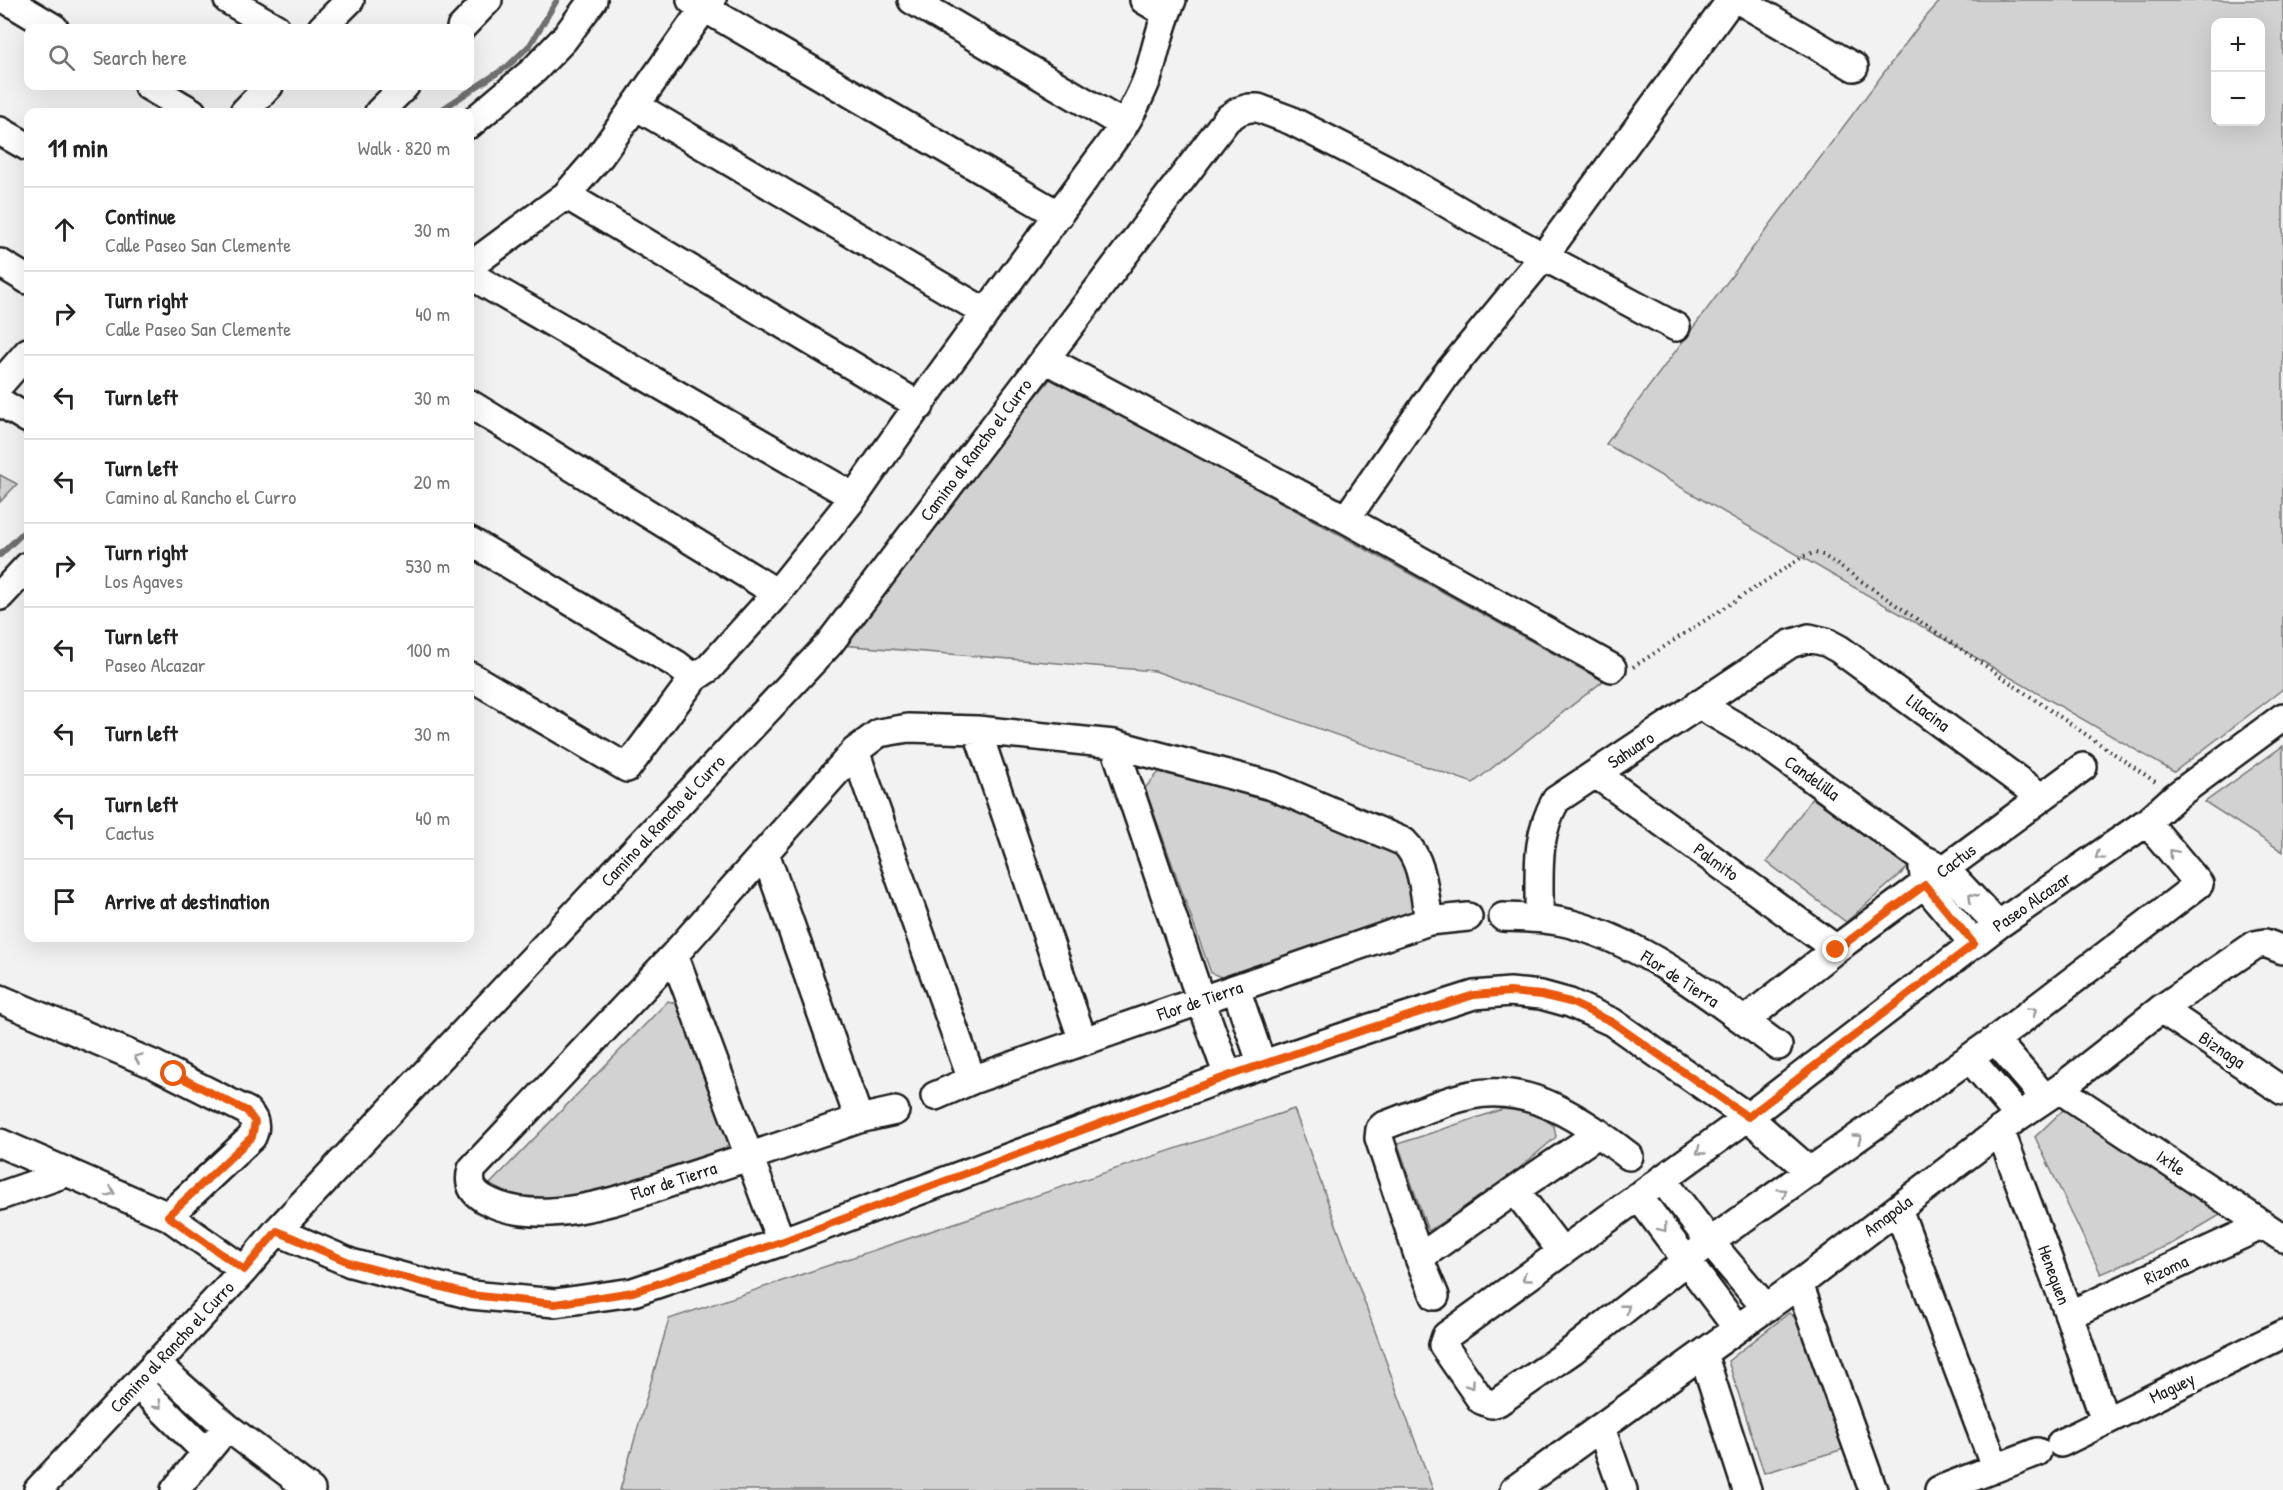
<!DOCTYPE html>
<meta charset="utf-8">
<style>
:root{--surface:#fff;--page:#f2f2f2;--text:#222;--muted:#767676;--line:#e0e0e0}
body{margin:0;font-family:"Patrick Hand",sans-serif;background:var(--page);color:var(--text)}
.controls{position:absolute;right:18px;top:18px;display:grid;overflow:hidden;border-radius:12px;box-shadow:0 6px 24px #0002}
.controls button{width:54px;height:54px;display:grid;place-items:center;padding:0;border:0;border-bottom:2px solid var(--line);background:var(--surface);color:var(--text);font:30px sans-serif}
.stop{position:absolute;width:18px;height:18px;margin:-14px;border:4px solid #ea580c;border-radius:50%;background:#fff}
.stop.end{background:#ea580c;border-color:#fff;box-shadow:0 2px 6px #0008}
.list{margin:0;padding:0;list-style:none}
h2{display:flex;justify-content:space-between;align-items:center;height:78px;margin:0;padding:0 24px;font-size:26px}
h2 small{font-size:20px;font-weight:400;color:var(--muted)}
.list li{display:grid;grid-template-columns:39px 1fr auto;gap:18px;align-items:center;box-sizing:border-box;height:84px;padding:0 24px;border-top:2px solid var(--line)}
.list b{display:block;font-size:22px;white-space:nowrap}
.list p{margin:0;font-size:20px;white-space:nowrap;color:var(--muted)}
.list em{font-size:20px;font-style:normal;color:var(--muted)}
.icon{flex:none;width:33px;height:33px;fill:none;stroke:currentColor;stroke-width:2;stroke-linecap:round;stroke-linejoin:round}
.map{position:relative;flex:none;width:2283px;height:1490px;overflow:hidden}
.search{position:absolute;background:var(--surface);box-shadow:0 6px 24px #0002;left:24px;top:24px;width:450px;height:66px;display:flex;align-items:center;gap:15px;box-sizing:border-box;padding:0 21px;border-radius:12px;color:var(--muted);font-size:22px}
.panel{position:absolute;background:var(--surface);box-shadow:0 6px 24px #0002;left:24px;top:108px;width:450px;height:834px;border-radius:12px}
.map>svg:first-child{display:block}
.green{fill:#d2d2d2;stroke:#777;stroke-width:1.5;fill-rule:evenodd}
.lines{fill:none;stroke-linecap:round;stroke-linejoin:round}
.stream{stroke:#707070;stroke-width:6}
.minor-casing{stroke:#1c1c1c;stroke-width:32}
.path{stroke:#1c1c1c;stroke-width:4;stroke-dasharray:1.5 4.5;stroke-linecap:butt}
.minor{stroke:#fff;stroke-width:27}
.oneway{stroke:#999}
.route{stroke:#ea580c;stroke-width:8}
.labels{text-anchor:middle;stroke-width:6;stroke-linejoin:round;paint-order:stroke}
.street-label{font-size:18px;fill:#1c1c1c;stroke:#fff}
</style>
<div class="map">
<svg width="2283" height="1490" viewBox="0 0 2283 1490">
<rect width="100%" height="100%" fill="#f2f2f2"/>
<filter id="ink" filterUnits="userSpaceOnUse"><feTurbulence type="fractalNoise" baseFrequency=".0167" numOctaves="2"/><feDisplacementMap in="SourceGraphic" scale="12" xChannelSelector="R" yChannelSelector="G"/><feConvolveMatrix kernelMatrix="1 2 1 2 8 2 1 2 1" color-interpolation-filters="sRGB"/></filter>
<g filter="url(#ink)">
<path class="green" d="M1941,0H2283V689L2174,772L1606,444L1924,19ZM2216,22H2260V122H2216Z
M1053,376L1603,681L1473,783L1155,671L829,644Z
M0,475L17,484L0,502Z
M2283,746V852L2205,802Z
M1159,772L1277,802L1383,847L1412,865L1415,906L1407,916L1229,980L1211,973L1145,788Z
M1812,798L1912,864L1846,922L1767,862Z
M668,1001L681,1005L729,1144L719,1154L609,1192L550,1203L494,1197L490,1184Z
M2083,1091L2247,1199L2173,1243L2101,1274L2035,1137Z
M1294,1109L1433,1490H620L669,1319Z
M1503,1109L1535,1113L1554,1126L1556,1137L1489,1194L1428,1231L1398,1144Z
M1789,1313L1799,1321L1844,1449L1764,1473L1728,1361Z"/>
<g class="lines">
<path class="stream" d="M438,112L508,66L530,45L557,0
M0,555L28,528"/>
<g class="minor-casing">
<path id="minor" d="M7,0L54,28
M228,0L276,28
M691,0L1059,215
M912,0L1124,125
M1144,0L1166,13
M1739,0L1854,67
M322,28L350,0
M461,28L488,0
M148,86L192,112
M636,106L985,312
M244,112L269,86
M379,112L405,86
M470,124L534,70L564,39L593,0
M0,131L28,147
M566,195L920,406
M0,263L28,280
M470,266L566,195L600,156L704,8L712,0
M470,275L854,497C940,371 1034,249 1124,125C1134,108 1143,92 1149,73C1156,49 1161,23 1172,0
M1045,359L1346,519L1612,668
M0,384L28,352
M0,402L28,419
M470,404L777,593L854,497
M1346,519L1446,375L1544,256L1731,0
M470,541L676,664L694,678L709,668L777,593
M0,596L28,566
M470,676L627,768L694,678
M1698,704L1761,741L1921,858L1945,869L1998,925
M977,730L1083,1041
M1114,744L1201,1001L1228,1076
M855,751L972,1080
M1596,774L1836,949
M2147,822L2199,884L1995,1040L1710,1242L1573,1350L1498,1402L1491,1404L1481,1400L1443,1345L1446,1336L1748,1117L1998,925L2147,822L2176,796L2283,717
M765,853L859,1119
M1923,868L1925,885L1974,944
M1503,917C1527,918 1551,918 1575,925C1651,947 1715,1000 1778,1046
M1539,918C1540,875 1534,839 1556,800L1790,644L1809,638L1826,642L1839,649L2041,797
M674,955L781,1242
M1236,989L1262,1065
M0,999L155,1065L247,1111C255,1119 257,1126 252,1137L168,1216
M2161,1009L2283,1091
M1744,1021L1836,949L2083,767
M1995,1040L2045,1098
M1969,1058L2019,1116
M2059,1089L2283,1238
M935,1096L972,1080L1429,921L1468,917
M895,1111L859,1119C799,1140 739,1160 678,1180C638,1194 594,1210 551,1212C529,1213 503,1210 484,1199C472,1192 468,1183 472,1169L674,955L855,751L879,733L908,728L977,730L1114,744L1272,786L1404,842C1424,861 1424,894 1429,921
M2000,1130L2069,1315L2105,1421
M0,1143L168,1216L244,1270
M1662,1179L1710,1242L1766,1308
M1515,1190L1562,1252
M0,1196L66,1173
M1638,1196L1737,1328
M1898,1209L1995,1467
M277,1231L351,1263L471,1295L555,1303L633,1292L781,1242L1228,1076L1370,1028L1474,995L1510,992L1541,995L1570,1003L1612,1022L1748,1117L1811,1172
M1419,1258L1515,1190L1599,1133
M1799,1284L1873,1490
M1435,1296L1419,1258L1379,1138L1380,1129L1383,1126C1411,1116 1442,1101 1471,1095C1532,1083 1583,1121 1629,1156
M2069,1315L2263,1225
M1703,1354L1747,1490
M155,1363L227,1427
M137,1384L206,1452
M1601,1428L1623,1490
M2061,1443L2283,1334
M38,1490L244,1270L277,1231L829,644L1227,119L1239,111L1249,108H1258L1290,120L1402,177L1477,221L1676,327
M175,1490L227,1427L311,1490
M1514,1490L1799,1284L2019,1116L2059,1089L2161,1009L2255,945L2265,943L2283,950
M1939,1490L2037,1452"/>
</g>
<path class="path" d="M1633,667L1804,556L1815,553L1823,555L2157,783"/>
<use href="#minor" class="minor"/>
</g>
<defs><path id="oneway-chevron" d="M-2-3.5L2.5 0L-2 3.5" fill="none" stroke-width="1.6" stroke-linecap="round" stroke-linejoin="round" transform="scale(1.5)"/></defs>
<g class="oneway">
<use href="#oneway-chevron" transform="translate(2173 853) rotate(-131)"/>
<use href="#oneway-chevron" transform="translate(2099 856) rotate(145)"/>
<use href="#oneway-chevron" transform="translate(1972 897) rotate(-134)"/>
<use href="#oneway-chevron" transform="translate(2033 1011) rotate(-37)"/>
<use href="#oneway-chevron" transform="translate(138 1058) rotate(-157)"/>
<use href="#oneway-chevron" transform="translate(1858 1138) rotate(-36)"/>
<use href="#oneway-chevron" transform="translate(1700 1151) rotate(144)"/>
<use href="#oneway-chevron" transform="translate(111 1192) rotate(23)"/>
<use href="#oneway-chevron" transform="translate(1783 1192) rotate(-35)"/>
<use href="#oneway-chevron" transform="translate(1663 1228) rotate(52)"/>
<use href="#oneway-chevron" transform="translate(1526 1278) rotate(144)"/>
<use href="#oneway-chevron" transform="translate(1626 1308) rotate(-38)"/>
<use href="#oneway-chevron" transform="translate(1471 1385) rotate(56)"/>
<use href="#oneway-chevron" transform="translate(158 1405) rotate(45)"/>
</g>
</g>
<g class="lines" filter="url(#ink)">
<path class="route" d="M174,1074L247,1111L255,1122L252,1137L168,1216L244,1270L277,1231L351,1263L471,1295L555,1304L633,1292L781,1242L1228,1076L1370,1028L1474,995L1510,992L1541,995L1570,1002L1612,1022L1748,1117L1974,944L1925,885L1836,950"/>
</g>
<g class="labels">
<g class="street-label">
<text transform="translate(976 450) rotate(-53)" y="6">Camino al Rancho el Curro</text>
<text transform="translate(1928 713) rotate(37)" y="6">Lilacina</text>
<text transform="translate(1631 750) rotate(-34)" y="6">Sahuaro</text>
<text transform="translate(1812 778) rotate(36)" y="6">Candelilla</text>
<text transform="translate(663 821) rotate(-47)" y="6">Camino al Rancho el Curro</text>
<text transform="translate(1956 861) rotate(-37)" y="6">Cactus</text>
<text transform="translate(1716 862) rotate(36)" y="6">Palmito</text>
<text transform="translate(2032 902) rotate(-35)" y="6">Paseo Alcazar</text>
<text transform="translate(1680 979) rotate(33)" y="6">Flor de Tierra</text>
<text transform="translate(1200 1001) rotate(-19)" y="6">Flor de Tierra</text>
<text transform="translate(2222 1050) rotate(34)" y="6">Biznaga</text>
<text transform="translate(2171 1163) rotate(34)" y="6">Ixtle</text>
<text transform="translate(674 1181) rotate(-18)" y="6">Flor de Tierra</text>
<text transform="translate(1888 1216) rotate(-37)" y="6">Amapola</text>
<text transform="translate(2166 1270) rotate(-25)" y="6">Rizoma</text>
<text transform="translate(2054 1275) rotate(70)" y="6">Henequen</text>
<text transform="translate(172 1347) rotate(-47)" y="6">Camino al Rancho el Curro</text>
<text transform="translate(2172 1388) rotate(-26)" y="6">Maguey</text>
</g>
</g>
</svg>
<div class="controls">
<button>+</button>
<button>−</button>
</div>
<div class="stop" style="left:174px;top:1074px"></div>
<div class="stop end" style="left:1836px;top:950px"></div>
<div class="search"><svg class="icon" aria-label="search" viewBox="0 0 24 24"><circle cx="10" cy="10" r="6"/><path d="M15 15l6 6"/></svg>Search here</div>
<section class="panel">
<h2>11 min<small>Walk · 820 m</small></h2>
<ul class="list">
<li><svg class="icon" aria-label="ahead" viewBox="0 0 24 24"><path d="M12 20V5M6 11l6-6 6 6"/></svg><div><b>Continue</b><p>Calle Paseo San Clemente</p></div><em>30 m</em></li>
<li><svg class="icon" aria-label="right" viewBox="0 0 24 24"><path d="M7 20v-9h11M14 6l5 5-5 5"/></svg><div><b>Turn right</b><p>Calle Paseo San Clemente</p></div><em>40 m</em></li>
<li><svg class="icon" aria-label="left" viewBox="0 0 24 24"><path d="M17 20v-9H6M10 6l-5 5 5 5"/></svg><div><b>Turn left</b></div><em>30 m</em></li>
<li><svg class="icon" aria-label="left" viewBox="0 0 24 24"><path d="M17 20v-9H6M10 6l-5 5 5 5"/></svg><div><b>Turn left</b><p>Camino al Rancho el Curro</p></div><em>20 m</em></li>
<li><svg class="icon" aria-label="right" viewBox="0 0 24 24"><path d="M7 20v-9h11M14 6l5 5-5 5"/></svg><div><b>Turn right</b><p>Los Agaves</p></div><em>530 m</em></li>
<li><svg class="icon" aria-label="left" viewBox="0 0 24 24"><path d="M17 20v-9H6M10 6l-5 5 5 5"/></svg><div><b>Turn left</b><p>Paseo Alcazar</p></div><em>100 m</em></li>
<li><svg class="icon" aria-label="left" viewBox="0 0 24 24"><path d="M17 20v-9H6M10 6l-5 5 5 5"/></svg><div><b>Turn left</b></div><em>30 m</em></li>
<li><svg class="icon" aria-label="left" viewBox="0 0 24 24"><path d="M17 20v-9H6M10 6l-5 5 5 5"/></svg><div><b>Turn left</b><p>Cactus</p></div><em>40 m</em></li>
<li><svg class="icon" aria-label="arrive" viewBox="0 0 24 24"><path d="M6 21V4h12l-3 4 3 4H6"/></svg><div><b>Arrive at destination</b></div></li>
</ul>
</section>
</div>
